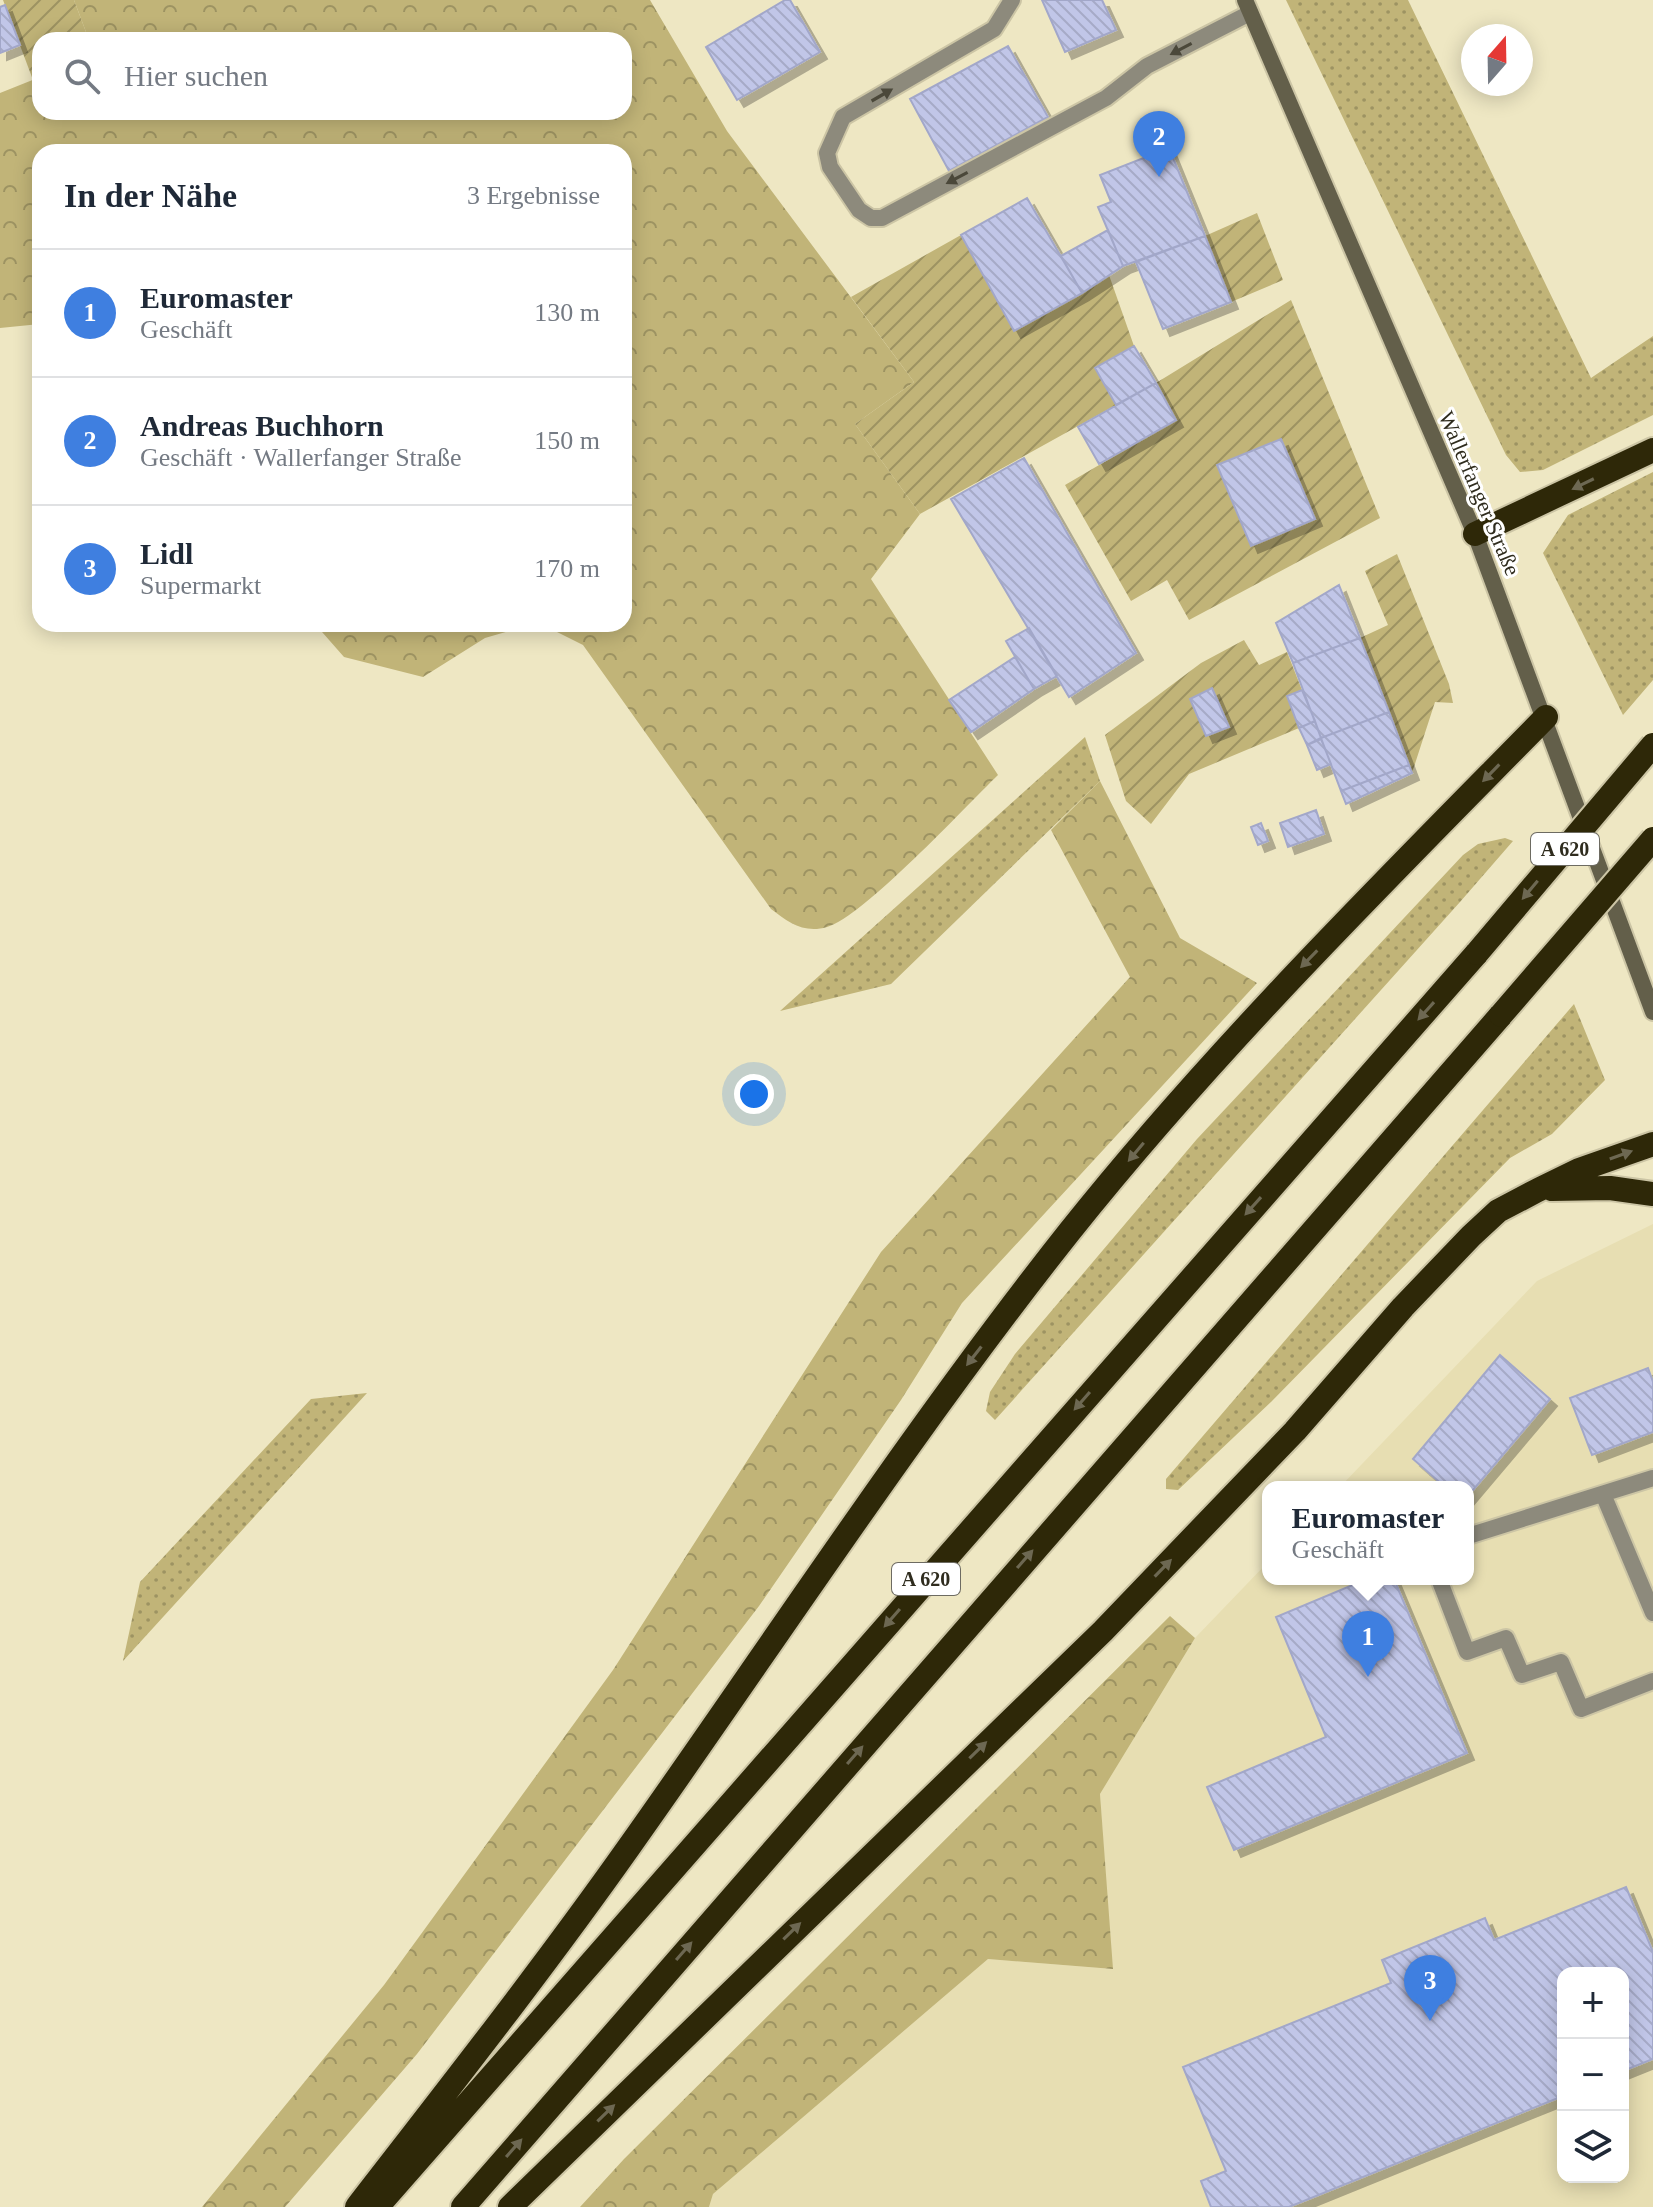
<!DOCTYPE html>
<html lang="de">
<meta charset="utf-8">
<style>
:root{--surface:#fff;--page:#f6f6f7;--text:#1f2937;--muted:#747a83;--line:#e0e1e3;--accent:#5a5cd3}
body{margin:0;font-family:Georgia,serif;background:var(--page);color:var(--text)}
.controls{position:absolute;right:24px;bottom:24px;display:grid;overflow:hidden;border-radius:16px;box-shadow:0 4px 20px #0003}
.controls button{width:72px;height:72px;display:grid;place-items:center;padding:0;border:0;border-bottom:2px solid var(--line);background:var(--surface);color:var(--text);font:40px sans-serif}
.compass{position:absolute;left:1461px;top:24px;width:72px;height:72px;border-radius:50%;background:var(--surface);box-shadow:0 4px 20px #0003;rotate:20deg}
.you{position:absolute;left:754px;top:1094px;width:28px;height:28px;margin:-20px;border:6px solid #fff;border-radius:50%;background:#1a73e8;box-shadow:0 0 0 12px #1a73e833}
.badge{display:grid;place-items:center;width:52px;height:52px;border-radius:50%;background:var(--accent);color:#fff;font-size:26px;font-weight:700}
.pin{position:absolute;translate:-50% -66px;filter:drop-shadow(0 2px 4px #0008)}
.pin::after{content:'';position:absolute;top:42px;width:28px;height:24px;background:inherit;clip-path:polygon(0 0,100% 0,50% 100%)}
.popup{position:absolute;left:1262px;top:1481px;width:212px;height:104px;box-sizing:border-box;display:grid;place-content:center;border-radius:16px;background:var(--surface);filter:drop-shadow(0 2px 6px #0005);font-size:26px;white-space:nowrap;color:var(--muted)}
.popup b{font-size:30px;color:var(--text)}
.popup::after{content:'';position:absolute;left:50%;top:100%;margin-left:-16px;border:16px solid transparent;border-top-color:var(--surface)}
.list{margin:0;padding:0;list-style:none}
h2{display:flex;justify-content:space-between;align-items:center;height:104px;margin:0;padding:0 32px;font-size:34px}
h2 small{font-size:26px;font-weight:400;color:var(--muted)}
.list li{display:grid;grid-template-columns:52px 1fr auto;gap:24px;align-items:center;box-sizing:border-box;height:128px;padding:0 32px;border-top:2px solid var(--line)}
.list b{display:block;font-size:30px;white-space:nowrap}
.list p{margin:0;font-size:26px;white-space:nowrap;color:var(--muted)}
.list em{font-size:26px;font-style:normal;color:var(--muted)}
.icon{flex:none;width:44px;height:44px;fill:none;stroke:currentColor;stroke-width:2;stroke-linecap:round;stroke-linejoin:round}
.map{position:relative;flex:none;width:1653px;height:2207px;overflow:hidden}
.search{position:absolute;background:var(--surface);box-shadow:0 4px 20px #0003;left:32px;top:32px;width:600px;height:88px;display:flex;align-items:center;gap:20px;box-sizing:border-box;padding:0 28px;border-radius:24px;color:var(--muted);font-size:30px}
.panel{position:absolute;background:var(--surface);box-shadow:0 4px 20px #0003;left:32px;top:144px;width:600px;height:488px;border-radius:24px}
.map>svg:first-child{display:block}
.built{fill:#e7deb2;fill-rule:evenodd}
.grass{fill:url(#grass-dots)}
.forest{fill:url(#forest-crowns)}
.garden{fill:url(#garden-furrows)}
.building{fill:url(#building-back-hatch);stroke:#a2a7c9;stroke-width:2;filter:url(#shadow)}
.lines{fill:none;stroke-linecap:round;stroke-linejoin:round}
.service-casing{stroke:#ccc5a5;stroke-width:20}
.secondary-casing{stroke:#ccc5a5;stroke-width:20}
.motorway-casing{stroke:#ccc5a5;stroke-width:28}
.service{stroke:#8d8a7c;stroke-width:16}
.secondary{stroke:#635f4a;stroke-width:16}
.motorway{stroke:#2e2808;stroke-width:24}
.motorway-bridge-casing{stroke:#ccc5a5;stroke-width:28;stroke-linecap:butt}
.motorway-bridge{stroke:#2e2808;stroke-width:24}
.oneway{fill:#4b483a}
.oneway2{fill:#6d6852}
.labels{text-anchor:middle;stroke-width:6;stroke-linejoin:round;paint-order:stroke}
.shield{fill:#fff;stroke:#6d6b62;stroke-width:2}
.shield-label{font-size:20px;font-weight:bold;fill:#2f2c1e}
.street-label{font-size:22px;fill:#2f2c1e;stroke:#fff}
</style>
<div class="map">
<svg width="1653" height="2207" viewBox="0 0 1653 2207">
<defs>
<pattern id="grass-dots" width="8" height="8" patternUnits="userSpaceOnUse" patternTransform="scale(2)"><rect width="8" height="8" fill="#c1b478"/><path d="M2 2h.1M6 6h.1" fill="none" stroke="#9d9362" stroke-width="1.8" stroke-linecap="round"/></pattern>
<pattern id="forest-crowns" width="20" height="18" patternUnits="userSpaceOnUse" patternTransform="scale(2)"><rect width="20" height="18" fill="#c1b478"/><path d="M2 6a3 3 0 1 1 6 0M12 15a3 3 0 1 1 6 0" fill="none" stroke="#9d9362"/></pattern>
<pattern id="garden-furrows" width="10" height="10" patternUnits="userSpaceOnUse" patternTransform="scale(2)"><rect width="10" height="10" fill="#c1b478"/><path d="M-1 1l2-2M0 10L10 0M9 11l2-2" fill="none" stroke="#9d9362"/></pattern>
<pattern id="building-back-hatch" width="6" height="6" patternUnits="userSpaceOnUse" patternTransform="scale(2)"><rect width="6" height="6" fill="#c1c6e8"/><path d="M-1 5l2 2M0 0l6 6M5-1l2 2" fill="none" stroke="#a6aac7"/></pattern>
<filter id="shadow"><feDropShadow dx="7" dy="7" stdDeviation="0" flood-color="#0004"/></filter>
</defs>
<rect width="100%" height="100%" fill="#eee7c3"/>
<path class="built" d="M1653,1224V2207H709L713,2194L988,1959L1112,1969L1100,1794L1195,1638L1268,1562V1579H1468V1487H1340L1537,1281ZM1563,1973H1623V2177H1563Z"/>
<path class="grass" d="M1286,0H1408L1591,378L1653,336V415L1543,470L1520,472L1506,455Z
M1653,472V680L1623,715L1543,553L1568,515Z
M1085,737L1100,781L891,984L780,1011Z
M1505,838L1513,841L1460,902L995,1420L986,1411L990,1392L1015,1354L1197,1139L1463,855L1478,844Z
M1574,1004L1605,1080L1552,1134L1510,1158L1272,1401L1178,1490L1166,1489V1479Z
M367,1393L123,1661L140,1582L311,1399Z"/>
<path class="forest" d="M74,0H650L727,131L914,382L855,424L920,514L871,579L998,775C965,807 863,917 827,927C804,934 788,922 771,909L583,645L541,624H624V152H40V324L0,328V93L40,77V112H624V40H89Z
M315,624H534L485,638L423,677L344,657Z
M1100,781L1180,938L1257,983L962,1303L901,1400L759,1606L417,2054L285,2207H202L384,1985L613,1670L881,1252L1130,977L1051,830Z
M1170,1616L1195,1638L1100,1794L1113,1969L988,1959L713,2194L709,2207H580L624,2159Z"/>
<path class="garden" d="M3,0H74L89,40H40V77L33,80Z
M1257,213L1283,280L1231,302L1205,236Z
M961,235L1014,330L1109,275L1134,346L1095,368L1116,405L920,514L855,424L914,382L851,297Z
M1291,300L1380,518L1189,620L1167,580L1131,601L1065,485L1176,420L1156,383Z
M1397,554L1449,684L1453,703L1435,702L1412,773L1360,638L1388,625L1365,571Z
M1244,640L1259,665L1287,652L1302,690L1287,696L1299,728L1189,774L1151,824L1126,801L1105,735L1201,663Z"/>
<path class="building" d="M785,0H790L820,52L737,100L706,47Z
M1042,0H1102L1116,30L1065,52Z
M5,5L20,45L0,53V7Z
M1008,46L1048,117L949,171L910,99Z
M1169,148L1205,236L1123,266L1098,207L1111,202L1100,175Z
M1027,198L1082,293L1014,331L961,235Z
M1108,230L1123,266L1082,293L1061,256Z
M1205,236L1231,302L1163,329L1136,262Z
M1134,346L1156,383L1116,405L1095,368Z
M1156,383L1176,420L1099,464L1078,427Z
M1281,439L1315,519L1251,546L1217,465Z
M1024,458L1136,653L1069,697L951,499Z
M1339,585L1360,638L1293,663L1276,623Z
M1029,628L1057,676L1034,689L1006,641Z
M1360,638L1389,712L1321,738L1293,663Z
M1015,657L1034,689L971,732L949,700Z
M1212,688L1229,727L1206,736L1190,699Z
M1302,690L1315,721L1299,728L1287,696Z
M1389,712L1409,765L1341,791L1321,738Z
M1315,721L1321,738L1307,745L1299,728Z
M1321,739L1331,764L1317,770L1307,745Z
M1409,765L1412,773L1346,804L1341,791Z
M1316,810L1324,834L1288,847L1280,823Z
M1261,823L1268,841L1258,845L1251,827Z
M1500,1355L1550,1399L1468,1496V1487H1445L1413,1459Z
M1648,1368L1653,1382V1432L1592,1455L1570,1398Z
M1367,1579H1394L1467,1753L1234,1850L1207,1787L1326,1737L1276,1617Z
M1626,1887L1653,1952V2059L1623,2071V1973H1563V2096L1289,2207H1211L1201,2181L1226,2171L1183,2067L1391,1983L1382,1960L1485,1918L1494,1940Z"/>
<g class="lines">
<g class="service-casing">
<path id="service" d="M1012,0L994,29L843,117L827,153L830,167L859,210L871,218H882L1106,98L1147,66L1250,13
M1603,1494L1653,1613
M1468,1536L1653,1478
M1439,1579L1467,1652L1506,1638L1522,1675L1561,1662L1581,1709L1653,1681"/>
</g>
<g class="secondary-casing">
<path id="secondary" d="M1245,0L1475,534L1653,1012"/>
</g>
<g class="motorway-casing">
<path id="motorway" d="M1475,534L1653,450
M1552,1189L1610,1188L1653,1194
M357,2207C449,2088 542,1970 629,1847C775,1641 913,1429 1070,1231C1216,1048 1382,884 1546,717
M377,2207L1477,953
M463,2207L1501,1015
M510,2207L1103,1631L1295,1431L1403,1307L1471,1236L1498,1211L1538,1190L1579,1170L1653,1144"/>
</g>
<use href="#service" class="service"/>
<use href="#secondary" class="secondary"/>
<use href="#motorway" class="motorway"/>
<g class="motorway-bridge-casing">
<path id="motorway-bridge" d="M1477,953L1653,745
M1501,1015L1653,839"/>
</g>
<use href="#motorway-bridge" class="motorway-bridge"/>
</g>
<defs><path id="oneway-solid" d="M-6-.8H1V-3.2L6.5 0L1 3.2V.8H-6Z" transform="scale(2)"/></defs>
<g class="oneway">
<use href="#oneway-solid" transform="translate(1181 49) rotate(152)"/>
<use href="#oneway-solid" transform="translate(882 95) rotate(-30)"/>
<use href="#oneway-solid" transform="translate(957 178) rotate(152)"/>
</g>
<g class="oneway2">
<use href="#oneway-solid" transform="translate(1583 484) rotate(154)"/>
<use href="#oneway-solid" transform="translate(1491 773) rotate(134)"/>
<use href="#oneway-solid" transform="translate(1530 890) rotate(130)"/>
<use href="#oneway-solid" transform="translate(1309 959) rotate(134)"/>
<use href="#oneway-solid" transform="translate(1426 1011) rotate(132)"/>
<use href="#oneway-solid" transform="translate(1136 1152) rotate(130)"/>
<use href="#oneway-solid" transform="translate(1621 1155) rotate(-20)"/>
<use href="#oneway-solid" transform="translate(1253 1206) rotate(132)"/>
<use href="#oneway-solid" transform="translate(974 1356) rotate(128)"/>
<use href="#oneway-solid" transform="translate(1082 1401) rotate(131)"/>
<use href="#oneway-solid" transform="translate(1025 1559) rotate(-49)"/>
<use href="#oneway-solid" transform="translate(1163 1568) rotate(-46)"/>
<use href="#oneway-solid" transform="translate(892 1618) rotate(131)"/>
<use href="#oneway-solid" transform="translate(978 1750) rotate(-44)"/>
<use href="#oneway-solid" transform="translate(855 1755) rotate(-49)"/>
<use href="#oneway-solid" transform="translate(792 1931) rotate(-44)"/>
<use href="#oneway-solid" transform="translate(684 1951) rotate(-49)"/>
<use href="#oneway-solid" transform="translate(606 2113) rotate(-44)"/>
<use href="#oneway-solid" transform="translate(514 2148) rotate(-49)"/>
</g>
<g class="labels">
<g class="shield">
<rect x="1531" y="833" width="68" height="32" rx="6"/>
<rect x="892" y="1563" width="68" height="32" rx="6"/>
</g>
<g class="shield-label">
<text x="1565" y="856">A 620</text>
<text x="926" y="1586">A 620</text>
</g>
<g class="street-label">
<text transform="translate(1480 493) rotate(67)" y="8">Wallerfanger Straße</text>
</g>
</g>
</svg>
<div class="controls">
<button>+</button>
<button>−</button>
<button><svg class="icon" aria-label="layers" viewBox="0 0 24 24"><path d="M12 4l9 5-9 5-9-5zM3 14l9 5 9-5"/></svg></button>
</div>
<svg class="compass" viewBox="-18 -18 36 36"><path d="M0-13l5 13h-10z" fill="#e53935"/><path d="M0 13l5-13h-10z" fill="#747a83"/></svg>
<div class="you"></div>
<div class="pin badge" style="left:1368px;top:1677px;background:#3f7fe0">1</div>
<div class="popup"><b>Euromaster</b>Geschäft</div>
<div class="pin badge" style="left:1159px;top:177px;background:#3f7fe0">2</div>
<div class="pin badge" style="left:1430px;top:2021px;background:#3f7fe0">3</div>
<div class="search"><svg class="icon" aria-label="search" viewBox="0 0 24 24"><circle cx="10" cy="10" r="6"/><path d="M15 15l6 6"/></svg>Hier suchen</div>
<section class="panel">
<h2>In der Nähe<small>3 Ergebnisse</small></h2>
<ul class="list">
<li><span class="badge" style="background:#3f7fe0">1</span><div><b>Euromaster</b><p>Geschäft</p></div><em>130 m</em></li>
<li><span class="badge" style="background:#3f7fe0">2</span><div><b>Andreas Buchhorn</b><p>Geschäft · Wallerfanger Straße</p></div><em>150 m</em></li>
<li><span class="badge" style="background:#3f7fe0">3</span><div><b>Lidl</b><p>Supermarkt</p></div><em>170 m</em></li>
</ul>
</section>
</div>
